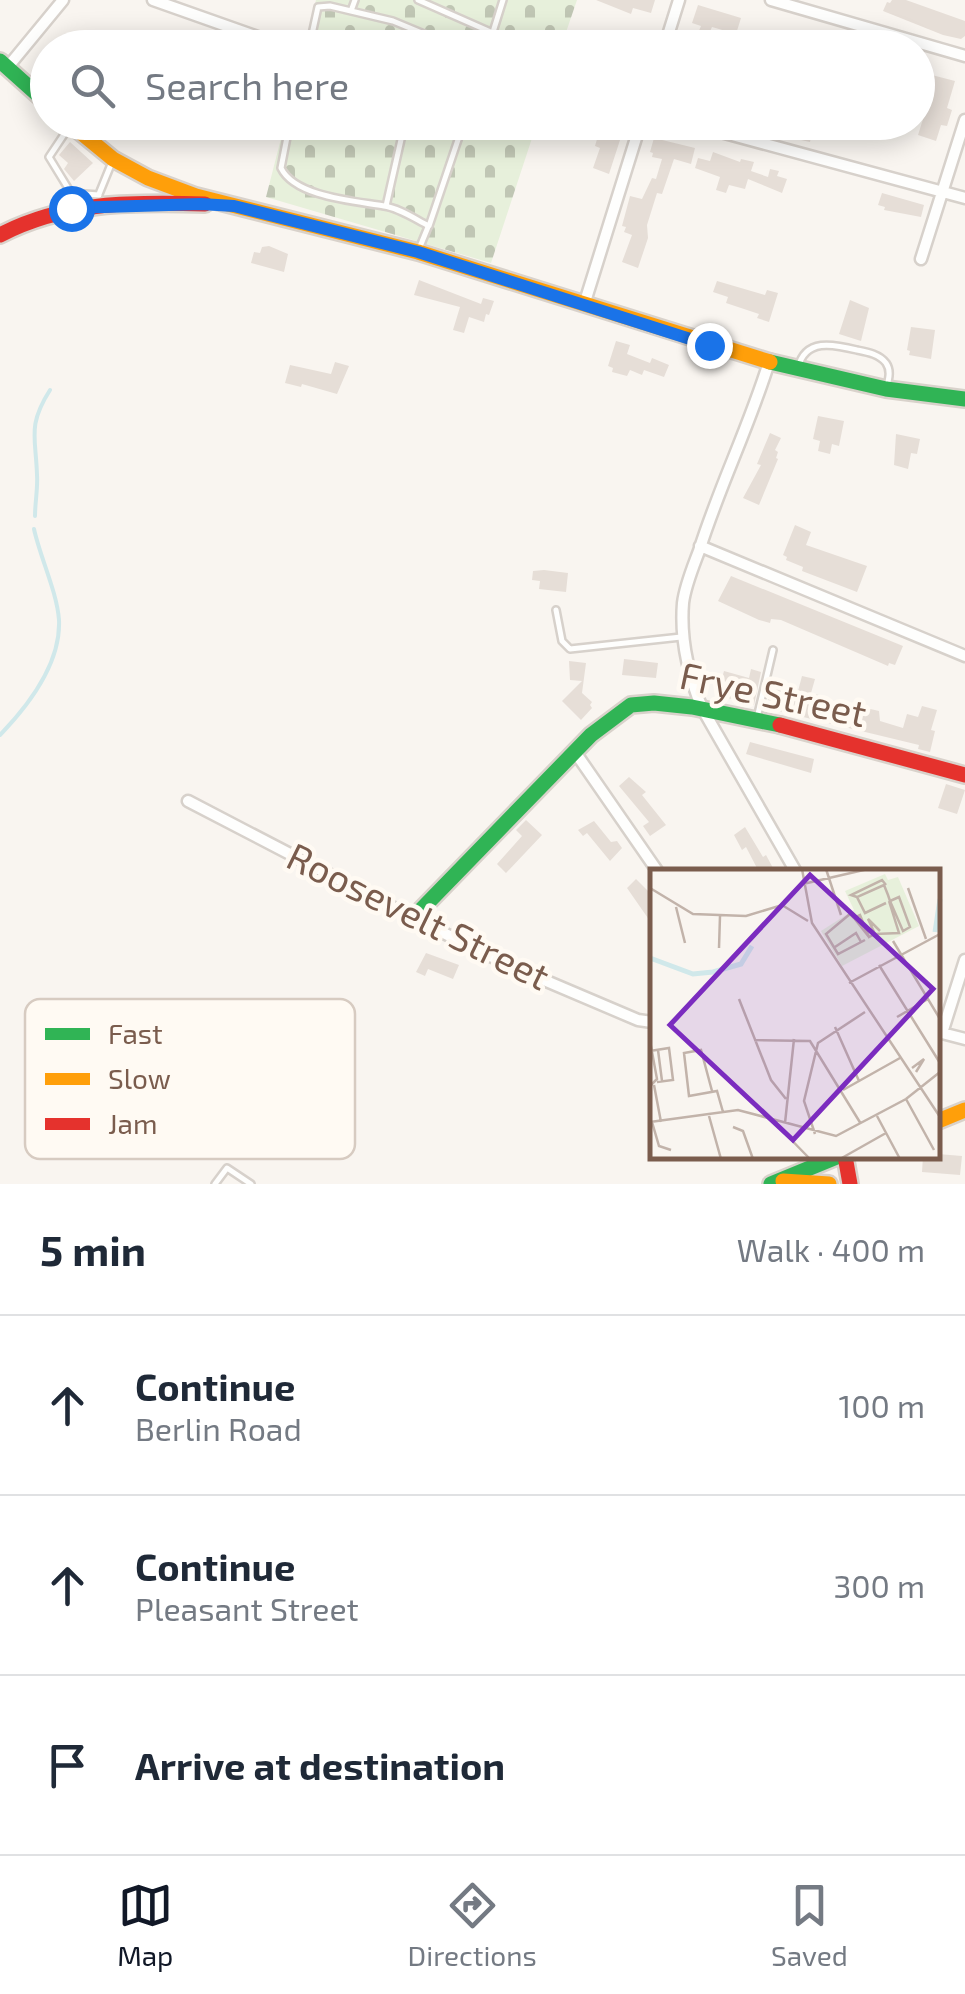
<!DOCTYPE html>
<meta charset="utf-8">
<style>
:root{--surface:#fff;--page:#f6f6f7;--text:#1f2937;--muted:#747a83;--line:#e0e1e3;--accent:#111827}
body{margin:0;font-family:"Exo 2",sans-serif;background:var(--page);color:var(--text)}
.stop{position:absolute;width:30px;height:30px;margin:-22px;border:8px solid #1a73e8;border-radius:50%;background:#fff}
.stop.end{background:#1a73e8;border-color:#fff;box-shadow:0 2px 10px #0008}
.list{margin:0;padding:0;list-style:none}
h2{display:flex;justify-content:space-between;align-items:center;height:130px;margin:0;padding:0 40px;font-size:42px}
h2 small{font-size:32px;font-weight:400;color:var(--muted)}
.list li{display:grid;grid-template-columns:65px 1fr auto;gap:30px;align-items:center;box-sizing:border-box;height:180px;padding:0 40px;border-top:2px solid var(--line)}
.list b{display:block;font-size:38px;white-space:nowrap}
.list p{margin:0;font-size:32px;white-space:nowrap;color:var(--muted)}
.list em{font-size:32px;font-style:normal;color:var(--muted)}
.icon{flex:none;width:55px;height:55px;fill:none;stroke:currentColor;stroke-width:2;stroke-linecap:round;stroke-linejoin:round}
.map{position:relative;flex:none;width:965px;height:1184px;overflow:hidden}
.search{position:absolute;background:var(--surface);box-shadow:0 5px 25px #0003;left:30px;right:30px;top:30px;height:110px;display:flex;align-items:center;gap:25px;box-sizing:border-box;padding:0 35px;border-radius:55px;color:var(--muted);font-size:38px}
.sheet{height:670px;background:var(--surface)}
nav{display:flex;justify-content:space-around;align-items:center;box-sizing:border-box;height:140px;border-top:2px solid var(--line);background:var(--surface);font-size:28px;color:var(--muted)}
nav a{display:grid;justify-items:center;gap:5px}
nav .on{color:var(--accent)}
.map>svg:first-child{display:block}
.cemetery{fill:url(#cemetery-stones)}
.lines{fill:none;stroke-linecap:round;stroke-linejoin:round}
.stream{stroke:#d0e8ea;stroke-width:4}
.building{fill:#e6ded7}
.lane-casing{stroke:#d7d1cb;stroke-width:10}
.street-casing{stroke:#d7d1cb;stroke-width:15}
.fast-casing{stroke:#d9d2cb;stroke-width:20}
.slow-casing{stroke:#d9d2cb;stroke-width:20}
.jam-casing{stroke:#d9d2cb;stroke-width:20}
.lane{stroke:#fefefd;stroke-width:5}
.street{stroke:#fefefd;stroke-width:10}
.fast{stroke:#30b455;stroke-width:15}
.slow{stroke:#ff9f0a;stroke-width:15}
.jam{stroke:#e5322d;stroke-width:15}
.route{stroke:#1a73e8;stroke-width:12}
.labels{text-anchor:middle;stroke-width:9;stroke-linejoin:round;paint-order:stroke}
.street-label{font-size:38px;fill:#7a5c4d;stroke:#fffaf3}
.inset-river{fill:none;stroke:#d0e8ea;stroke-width:5}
.inset-road{fill:none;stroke:#c2b3aa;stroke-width:2.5}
.view{fill:#7b2cbf;fill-opacity:0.15;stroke:#7b2cbf;stroke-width:5}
.inset-edge{fill:none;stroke:#7a5c4d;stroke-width:5}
.key{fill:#fffaf3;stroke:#d7cbc1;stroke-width:2.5}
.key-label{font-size:28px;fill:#7a5c4d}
</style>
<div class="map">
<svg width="965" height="1184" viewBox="0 0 965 1184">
<defs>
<pattern id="cemetery-stones" width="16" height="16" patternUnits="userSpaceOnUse" patternTransform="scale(2.5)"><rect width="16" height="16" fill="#e7f0db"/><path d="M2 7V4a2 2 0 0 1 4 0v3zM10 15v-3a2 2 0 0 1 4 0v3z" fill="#c0c6b4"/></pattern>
</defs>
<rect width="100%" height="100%" fill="#f9f5f0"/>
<path class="cemetery" d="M316,0H577L561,47L304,48Z
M285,123H537L491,263L266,197Z"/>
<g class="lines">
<path class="stream" d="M35,516C35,502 38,488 37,475C36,438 27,426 50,390
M0,735C29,705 61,664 59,620C57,592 40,557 34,529"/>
</g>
<path class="building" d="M596,0H655L651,13L633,8L631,14Z
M892,0H906L965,21V36L961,39L943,35L883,11L887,2L890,3Z
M698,5L741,18L736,34L712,27L708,36L698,33L701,26L692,23Z
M928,74L955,81L947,108L952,110L947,126L941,125L936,141L918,135L931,94L923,91Z
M602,122H621L616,139L620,140L609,174L593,168L600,148L595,146Z
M777,122L795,126L796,122L814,124L810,142L774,134Z
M654,138L695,148L691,164L674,159L662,194L657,193L647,225L648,238L638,268L622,262L632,235L624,232L626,227L622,226L630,196L642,199L652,178L656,179L662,159L652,157L653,153L650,152Z
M70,142L93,163L74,181L64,169L68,163L59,155Z
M713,152L740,162L741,159L754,162L751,171L768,177L770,169L779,171L777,176L787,179L782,193L748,179L745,189L729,185L726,193L716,190L720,177L695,168L698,158L710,161Z
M882,193L924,205L921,217L884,210L885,207L878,205Z
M269,246L288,254L284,272L251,263L254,252L260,253L262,247Z
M419,280L481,304L483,298L494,301L489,315L486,314L484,322L469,317L464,333L453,330L460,307L414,295Z
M717,281L765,295L767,290L778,293L769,322L757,318L759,314L726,303L728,297L713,292Z
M850,300L869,308L861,341L839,334Z
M911,327L935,330L931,359L909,355L910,351L907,350Z
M616,341L630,345L627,354L650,363L652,358L669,365L664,377L644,370L642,375L630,370L627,376L612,372L613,368L608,366Z
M335,362L349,366L337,394L302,384L301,387L285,383L290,365L331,374Z
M818,416L844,421L839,446L832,444L830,454L818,451L820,441L813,439Z
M770,433L781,438L775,450L778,452L776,458L778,459L759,505L743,498L761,465L757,464Z
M896,434L920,439L917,454L911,453L908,469L894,465Z
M795,525L811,532L806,545L867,566L857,592L802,571L803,567L786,560L787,557L783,555Z
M544,570L568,573L566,592L539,589L540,581L532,580L533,571Z
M731,576L903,646L895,665L889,663L888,666L781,620L771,619L770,623L759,620L718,601Z
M624,659L658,663L656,678L622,675Z
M569,661L586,663L582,693L592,702L590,705L592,708L581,720L562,701L582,681L570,680Z
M751,669L761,672L754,705L717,695L724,671L749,678Z
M802,676L815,679L811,693L830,698L834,704L852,709L853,705L879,711L880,721L903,728L907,714L918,717L922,706L937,710L931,730L935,731L930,752L918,749L919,745L766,708L771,688L777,689V686L798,691Z
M750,742L814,759L811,773L746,754Z
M629,777L646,792L642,795L666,825L650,836L643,826L649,822L619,786Z
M946,784L965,790L957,814L938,808Z
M526,820L542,835L506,873L497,864L522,836L516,830Z
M594,821L611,842L617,841L622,848L610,861L587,833L583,836L578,830Z
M745,827L763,857L766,855L773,868L759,872L746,847L742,850L734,835Z
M636,879L652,895V924L627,888Z
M426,953L459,965L453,979L428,969L425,976L416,972Z
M938,1154L962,1156L960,1175L922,1172L923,1156Z"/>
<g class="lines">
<g class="lane-casing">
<path id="lane" d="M355,0L351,11L393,21L458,48
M418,0L493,33
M309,48L318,7L330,6L351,11
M488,48L503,0
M290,122L281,168C295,197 355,201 384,206C399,208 415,219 429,226L464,122
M69,127L49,157L71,193L99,195
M99,194L112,162
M386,206L405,122
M419,249L428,227
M798,368C805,338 833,344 857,350C867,352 879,354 886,363C891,370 889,378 887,386
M556,610L562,641L570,649L681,637
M757,718L773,650
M215,1184L227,1168L251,1184"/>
</g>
<g class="street-casing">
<path id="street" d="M153,0L286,47
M771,0L965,56
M664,48L679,0
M7,68L63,0
M684,122L965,198
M921,259L965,120
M584,305L641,122
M769,362C749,427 719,487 699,551C693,567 685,586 683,603C680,640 688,674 702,708L796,872
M700,546L965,656
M575,752L658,872
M188,801L413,918L511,966L638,1020L652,1022
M938,1032L965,1039
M942,1033L965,960"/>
</g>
<g class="fast-casing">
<path id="fast" d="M0,61L48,104
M770,362L886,389L965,399
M413,918L591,735L631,705L654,703L692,707L780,725
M771,1184L839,1156"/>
</g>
<g class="slow-casing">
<path id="slow" d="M68,122L113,159L148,178L196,196L418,252L770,362
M938,1121L965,1110
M783,1181L829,1184"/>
</g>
<g class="jam-casing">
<path id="jam" d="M0,235C65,201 133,202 205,204
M780,725L965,775
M845,1156L850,1184"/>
</g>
<use href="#lane" class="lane"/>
<use href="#street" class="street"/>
<use href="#fast" class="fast"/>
<use href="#slow" class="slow"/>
<use href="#jam" class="jam"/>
</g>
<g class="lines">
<path class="route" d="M71,208L201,204L234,206L418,252L709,345"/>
</g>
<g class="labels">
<g class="street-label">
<text transform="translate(773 695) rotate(12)" y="13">Frye Street</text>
<text transform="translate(418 917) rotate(26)" y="13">Roosevelt Street</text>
</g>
</g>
<g transform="translate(650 869)">
<rect width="290" height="290" fill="#f9f5f0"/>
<path d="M235,5L238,11L248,8L269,57L192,97L171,62L204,41L195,22Z" fill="#e7f0db"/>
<path class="inset-river" d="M285,63L290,30M0,89L43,105L63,103L91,95L102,77"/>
<path class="inset-road" d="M152,0L162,54L290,248M176,0L191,46M153,15L218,0M0,19L43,45L96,47L132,36L158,52M258,19L276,70M207,28L201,26L232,11L236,16M236,34L215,44L207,28L234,16L238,26L240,32L253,62L260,58L249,28L240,32M26,38L35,74M204,49L200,45L176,65L188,85L215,71M230,62L218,50L225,65L249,64L239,32M219,68L204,49L210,46L219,68L225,65M243,72L290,150M185,78L206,64L211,73M69,79L70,47M229,96L290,194M199,114L290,65M89,130L121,211L136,230M247,148L278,130M185,158L209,212M104,171L160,172L211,255M0,172L7,210L0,217M8,181L12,212M0,182L19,179L23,211L7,213M262,199L274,190L266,203M4,216L11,253M193,221L250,189M62,222L51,181L34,184L39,227L67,222L73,243M256,230L284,281M59,247L71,290M227,247L250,290M122,251L160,290M0,253L88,241L186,267L256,230L290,203M2,253L9,277L21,281M135,254L144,170M83,258L93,262L103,290M165,265L154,232L168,174L215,143M190,290L236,264"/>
<path class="view" d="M160,6L283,120L143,271L20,156Z"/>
<rect width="290" height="290" class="inset-edge"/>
</g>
<rect x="25" y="999" width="330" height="160" rx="15" class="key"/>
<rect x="45" y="1028" width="45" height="12" fill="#30b455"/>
<rect x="45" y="1073" width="45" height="12" fill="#ff9f0a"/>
<rect x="45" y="1118" width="45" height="12" fill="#e5322d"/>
<g class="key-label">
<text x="108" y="1044">Fast</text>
<text x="108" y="1089">Slow</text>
<text x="108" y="1134">Jam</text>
</g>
</svg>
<div class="stop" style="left:71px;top:208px"></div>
<div class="stop end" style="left:709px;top:345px"></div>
<div class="search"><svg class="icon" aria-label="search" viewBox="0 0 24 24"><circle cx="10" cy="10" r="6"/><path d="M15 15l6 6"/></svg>Search here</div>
</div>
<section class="sheet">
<h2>5 min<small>Walk · 400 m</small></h2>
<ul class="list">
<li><svg class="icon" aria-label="ahead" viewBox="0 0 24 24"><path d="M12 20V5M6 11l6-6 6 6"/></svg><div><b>Continue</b><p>Berlin Road</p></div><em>100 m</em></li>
<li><svg class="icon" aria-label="ahead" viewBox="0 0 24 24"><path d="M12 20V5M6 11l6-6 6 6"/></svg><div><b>Continue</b><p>Pleasant Street</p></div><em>300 m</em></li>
<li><svg class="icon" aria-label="arrive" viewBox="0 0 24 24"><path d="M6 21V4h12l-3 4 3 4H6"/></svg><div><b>Arrive at destination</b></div></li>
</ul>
</section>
<nav>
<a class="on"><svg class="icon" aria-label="map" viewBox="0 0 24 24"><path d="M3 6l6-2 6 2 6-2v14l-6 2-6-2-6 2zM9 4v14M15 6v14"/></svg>Map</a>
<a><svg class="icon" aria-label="directions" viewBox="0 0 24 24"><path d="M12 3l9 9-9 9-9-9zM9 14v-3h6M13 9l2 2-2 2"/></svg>Directions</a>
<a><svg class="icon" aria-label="saved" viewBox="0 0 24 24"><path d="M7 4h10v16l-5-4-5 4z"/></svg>Saved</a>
</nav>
